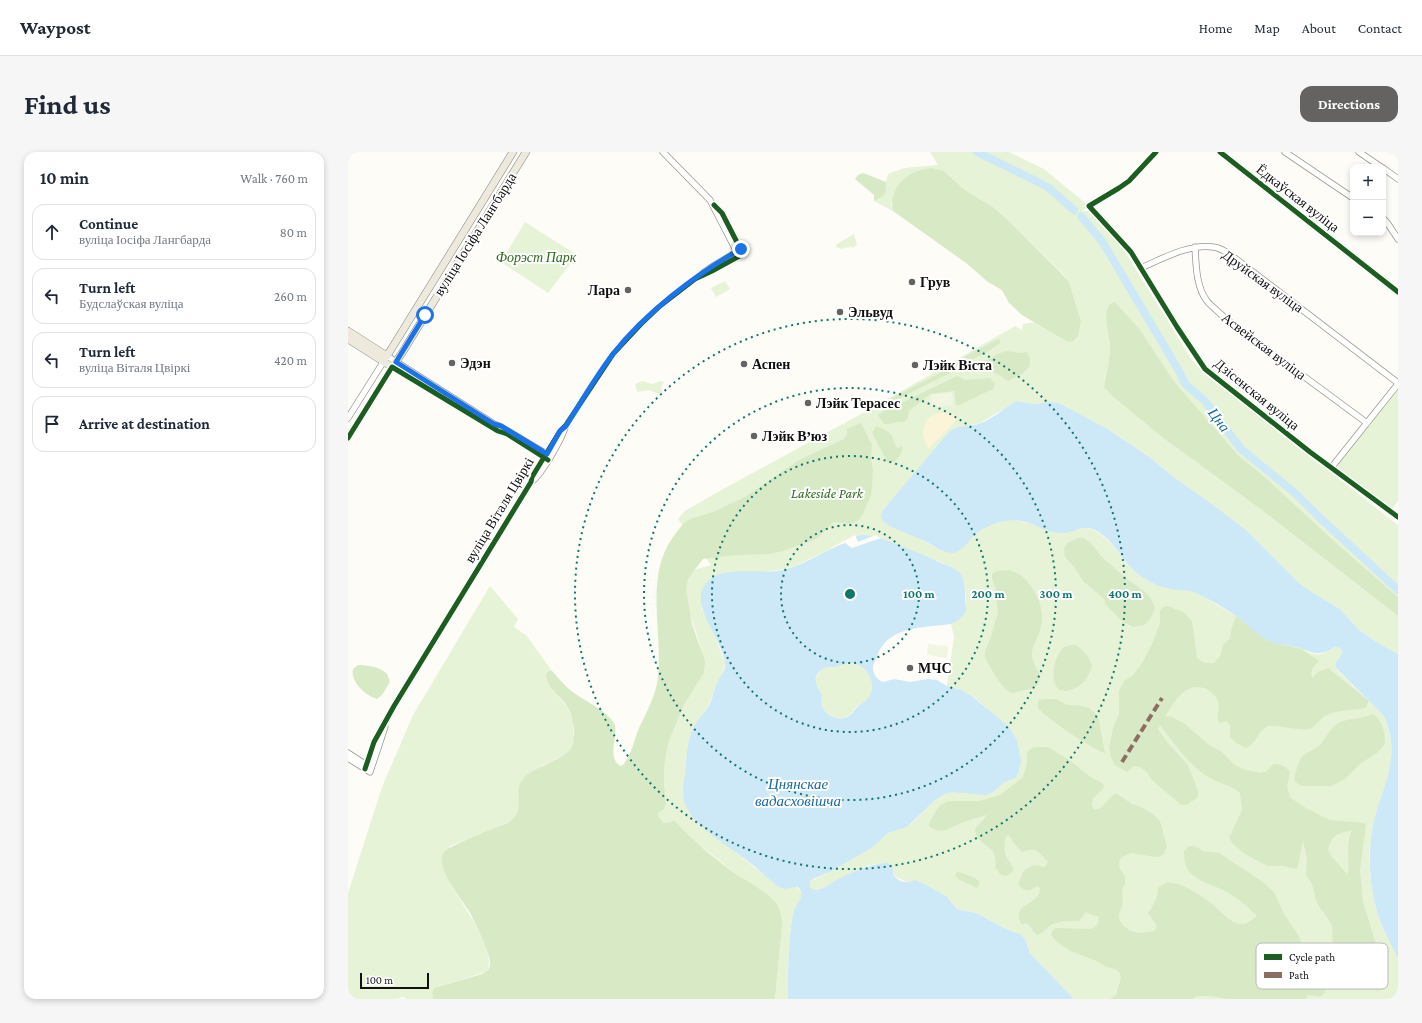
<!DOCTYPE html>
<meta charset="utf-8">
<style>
:root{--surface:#fff;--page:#f6f6f7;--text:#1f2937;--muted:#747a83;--line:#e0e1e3;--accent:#646362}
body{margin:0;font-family:"Crimson Pro",serif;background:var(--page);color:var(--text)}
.controls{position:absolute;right:12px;top:12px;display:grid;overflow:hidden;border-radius:8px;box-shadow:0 2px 6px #0003}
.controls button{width:36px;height:36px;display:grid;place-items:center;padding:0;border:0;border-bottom:1px solid var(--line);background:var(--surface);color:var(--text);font:20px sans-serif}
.scale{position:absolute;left:12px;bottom:10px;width:69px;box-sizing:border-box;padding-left:4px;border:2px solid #111;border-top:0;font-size:11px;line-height:14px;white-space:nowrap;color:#111;-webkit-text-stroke:3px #fff;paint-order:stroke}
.stop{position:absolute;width:12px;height:12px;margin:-9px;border:3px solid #1a73e8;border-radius:50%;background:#fff}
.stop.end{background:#1a73e8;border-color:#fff;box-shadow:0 1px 4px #0008}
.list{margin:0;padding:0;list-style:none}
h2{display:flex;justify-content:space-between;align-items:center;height:52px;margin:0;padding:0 16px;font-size:17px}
h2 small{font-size:13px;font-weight:400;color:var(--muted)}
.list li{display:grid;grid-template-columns:26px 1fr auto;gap:12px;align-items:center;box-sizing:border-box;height:56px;margin:0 8px 8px;padding:0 8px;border:1px solid var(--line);border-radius:12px}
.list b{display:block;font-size:15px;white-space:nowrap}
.list p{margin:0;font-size:13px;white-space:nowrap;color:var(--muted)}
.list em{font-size:13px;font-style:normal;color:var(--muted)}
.icon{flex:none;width:22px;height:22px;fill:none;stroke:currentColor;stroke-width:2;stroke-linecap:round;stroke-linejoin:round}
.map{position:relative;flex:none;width:1050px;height:847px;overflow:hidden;border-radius:12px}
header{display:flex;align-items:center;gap:24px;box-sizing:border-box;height:56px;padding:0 20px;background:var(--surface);border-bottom:1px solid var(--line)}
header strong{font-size:19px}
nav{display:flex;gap:22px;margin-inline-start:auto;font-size:14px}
.intro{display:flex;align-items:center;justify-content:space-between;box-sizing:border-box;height:96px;padding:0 24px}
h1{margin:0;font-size:28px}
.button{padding:10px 18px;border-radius:12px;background:var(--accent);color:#fff;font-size:14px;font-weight:700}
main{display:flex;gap:24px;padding:0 24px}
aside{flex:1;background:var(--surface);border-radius:12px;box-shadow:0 2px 6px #0003}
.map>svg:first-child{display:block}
.green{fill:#e7f3d7}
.forest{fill:#d8eac5;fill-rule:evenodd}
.sand{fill:#fcf4d9}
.pitch{fill:#f0f6e1}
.water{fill:#cde8f7;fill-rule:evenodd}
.pier{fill:#fdfcf7}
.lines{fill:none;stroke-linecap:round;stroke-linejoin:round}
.river{stroke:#cde8f7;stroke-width:8}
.minor-casing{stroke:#979795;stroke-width:7}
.major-casing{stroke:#858482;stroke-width:8}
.minor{stroke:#fffffe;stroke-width:5.5}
.major{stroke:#ede9dc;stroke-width:7}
.quiet{stroke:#8d6e63;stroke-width:4;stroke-dasharray:8 4;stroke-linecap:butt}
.cycleway-casing{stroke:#fff;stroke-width:8}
.cycleway{stroke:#1b5e20;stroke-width:5}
.route{stroke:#1a73e8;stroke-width:5}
.ring{fill:none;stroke:#0f766e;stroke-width:2;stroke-dasharray:2 4}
.poi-dot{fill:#646362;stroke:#fff;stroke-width:1.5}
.labels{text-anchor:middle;stroke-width:4;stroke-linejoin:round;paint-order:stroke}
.street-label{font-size:14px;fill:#111;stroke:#fff}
.park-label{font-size:14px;font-style:italic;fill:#2f6b1f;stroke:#fff}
.poi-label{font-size:14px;font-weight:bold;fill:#111;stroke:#fff;text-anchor:start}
.water-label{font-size:15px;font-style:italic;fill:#1768a6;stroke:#fff}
.key{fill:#fff;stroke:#b8b8b8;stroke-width:1}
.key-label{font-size:11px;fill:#111}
.centre{fill:#0f766e;stroke:#fff;stroke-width:2}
.ring-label{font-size:12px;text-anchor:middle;font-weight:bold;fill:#0f766e;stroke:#fff;stroke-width:4;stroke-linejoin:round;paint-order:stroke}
</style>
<header>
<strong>Waypost</strong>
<nav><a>Home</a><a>Map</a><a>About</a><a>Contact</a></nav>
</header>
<div class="intro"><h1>Find us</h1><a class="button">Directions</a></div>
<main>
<aside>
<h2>10 min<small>Walk · 760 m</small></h2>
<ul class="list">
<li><svg class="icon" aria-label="ahead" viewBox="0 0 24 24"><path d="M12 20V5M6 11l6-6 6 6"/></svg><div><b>Continue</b><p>вуліца Іосіфа Лангбарда</p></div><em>80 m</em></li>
<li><svg class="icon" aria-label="left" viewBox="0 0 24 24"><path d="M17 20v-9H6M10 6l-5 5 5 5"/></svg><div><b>Turn left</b><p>Будслаўская вуліца</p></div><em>260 m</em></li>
<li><svg class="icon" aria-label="left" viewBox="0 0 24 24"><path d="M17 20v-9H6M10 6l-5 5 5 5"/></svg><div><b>Turn left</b><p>вуліца Віталя Цвіркі</p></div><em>420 m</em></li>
<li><svg class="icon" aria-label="arrive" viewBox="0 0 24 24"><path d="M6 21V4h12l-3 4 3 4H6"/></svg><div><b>Arrive at destination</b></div></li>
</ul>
</aside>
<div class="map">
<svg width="1050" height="847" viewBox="0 0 1050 847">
<rect width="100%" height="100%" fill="#fdfcf7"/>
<path class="green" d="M582,0H661L696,17L741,54L729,63L736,59H740L776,98L842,205L855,221L1050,373V445L985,388L917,325L891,304L825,228L793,179L786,172L760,154C757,168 762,181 762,195C762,209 758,222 756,235L764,244L815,286L911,356L1050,464V502L1030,491L1011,478L992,457L962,439L950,430L898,378L864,352L827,326L800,304L758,276L711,251L703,250L685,252L669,249L632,271L604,278L535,358C556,374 581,400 609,400C616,395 621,389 627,383C640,370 662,365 680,371C691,374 700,380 712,381C727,382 734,370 749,380C768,392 776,413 794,425C801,429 810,435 819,436C828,438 837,437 846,440C852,442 859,447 864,450C872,455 880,459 888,464C900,472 910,482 922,489C931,494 943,493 952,496C958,499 965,503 972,502C978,501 983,497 988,495L994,497L995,500L989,508V518L1036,564C1050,596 1042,620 1031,651C1027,664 1024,679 1022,693C1020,719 1024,747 1033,771C1038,783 1048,795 1050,807C1050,820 1050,834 1050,847H726L682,801L679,795L678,789L672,782L658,777L628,761L616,759L609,757L600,746L582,735L568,729L560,730L549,726L546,723L545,715L540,711C536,711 525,712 522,713C509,716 474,740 464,738L461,733L463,729L484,719L525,695L540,681L553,677L563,672L586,649L595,643L605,640H645L657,630L669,623L672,617L669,588L664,579L627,546L614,538L599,534L606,485L603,472L613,465L618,456L617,433L615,426L595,411L522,384L512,383L447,414L430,418L413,420L381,421L366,425L359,431L354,441V457L368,487L377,511L375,519L368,534L361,553L345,575L341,588L336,636V647L341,661L349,669L426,731L436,737L448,735L453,739C455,747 447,753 445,762C440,790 440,818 440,847H427L434,775L424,747L387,721L343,686L327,669H325L316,671L310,664V661L318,652L316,628L317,609L321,589L336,553L356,521C355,512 354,502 352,493C348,476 327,433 345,419C350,416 358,415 363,413L330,367L337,359L368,341L524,256L667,174L674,178L675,172L688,170L720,190L733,169L721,130L714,121L661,69L645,55L617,38L596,19L543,51L545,59L526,49L532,47L539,35L538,30L540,22L556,16L590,13Z
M177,70L229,103L200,141L153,110Z
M506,82L509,93L504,96L503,94L500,96L499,95L494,97L488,95L489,92Z
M377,129L382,137L368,145L363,136Z
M294,229L305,232L312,229L316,230L313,235L315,241L311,242L301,238L290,240L288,237L287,232Z
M1048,239H1050V349L1044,357L990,316L991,309Z
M142,434L170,467L166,475L178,483L204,519H201L203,536L221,557L225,570L226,587L221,598L214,605L193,614L170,639C172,651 171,663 160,671L102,694L94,712C97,720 100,727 104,735C113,750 152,804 138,820L86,836L84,841L85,847H58L56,845L48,847H0V741L26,660L34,635L65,563Z
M507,511C520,516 531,533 521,546C517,550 512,552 508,555C505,558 504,562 500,564C491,570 478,563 474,554C473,550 474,546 474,542L469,535L467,529L468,525L472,519L479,515Z"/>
<path class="forest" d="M583,16L596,19L617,38L645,55L661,69L713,121L721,130L733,169L730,184L725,189L720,190L674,163L661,151L654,138L640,130L618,111L545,59C541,43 552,26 567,20C572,18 577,17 583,16Z
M515,21L538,30C540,40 535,46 526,49V43L507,27L510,23Z
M767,150L793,179L825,228L891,304L917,325L985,388L1050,445V464L911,356L815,286L764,244L756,235C758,222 762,209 762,195C762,184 755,165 760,155C761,152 764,151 767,150Z
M650,187L652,188V191L636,202L611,213L610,208Z
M658,199L673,201L679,200L682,206V214L674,222L660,229C642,216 638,218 617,221V220L652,201Z
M601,216H603L604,218L602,221L528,258L540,248Z
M609,224L617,228L642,226L647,232L645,237L611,253H608L606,239L582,242L561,259L560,266L556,270C549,269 543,273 536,272L530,263L532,261Z
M513,271L524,293L523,307L525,318L524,336L523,343L515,362L510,369L503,372L486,370C479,374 476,382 468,387L435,399L422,402L389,403L355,407L340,427L338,437L344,472L357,509L356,521L336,553L321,589L317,609L316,628L318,652L316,657L310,661V664L316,671L325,669H327C345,689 366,706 388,722C400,730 422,741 430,754C433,760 434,767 434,775L427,847H85L84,841L86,836L134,822C138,820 141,818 142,813C144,804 126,769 121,759C113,746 86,715 96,700C100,694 149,675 160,671C180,656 163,642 175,627C187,613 211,611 221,598C226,592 226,585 226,578C225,571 224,563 221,557C214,544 199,538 198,522L201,519H204C210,525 215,532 221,537C235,549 255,555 266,571C272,580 257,606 273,614L276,612C284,601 286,588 291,576C299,559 308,543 310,525C315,478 296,426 325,385C330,378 335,371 342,367L365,360L397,345L451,308L496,287L499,282V277Z
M528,274C532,276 542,279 544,284C546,289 546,292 550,296L553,294L555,296C553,303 548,312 540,311L524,281Z
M730,386H735L741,389L754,405L779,427L796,439L802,445L807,455L803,466L796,473L785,475L774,469L758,453L756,447L735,429L726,415L717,405L716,397L719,391Z
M661,418C666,420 673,422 677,427C689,439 697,458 693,475C691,485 683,494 684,504C686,517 695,521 690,533L682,537L664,541L657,537L648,525L637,506V499L642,488L650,460L647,435L644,427V422L649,419Z
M820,454L835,460L844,469L849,505C854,512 858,511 866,511L872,504L875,493L882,486L884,475L888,464L920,489L953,497L971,509C965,514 962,519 964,526L970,520L980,516L1021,549L1018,556C1006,558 990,558 979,563C972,566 968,574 962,577C957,579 930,573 922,574C911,575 910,591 898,596L888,591L882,585C882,578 884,573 878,569L871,571C868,562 872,557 870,549C868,544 864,541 860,538C839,527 826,550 817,565L822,564L837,572L861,593L874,600L887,613L898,618L913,621L919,619L925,612C933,612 938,614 942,620L939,635L943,646L958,656L982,668L1017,671L1018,673L1012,718L1015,750L1028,792L1037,807L1040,824L1038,836L1030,839C1011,830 990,818 985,796C983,788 986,780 983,772C979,763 971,757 968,748C965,738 966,732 958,723L959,706L955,689L950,715L947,717L936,714H919L899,703L886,693L881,686L894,658L892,641C881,632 873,632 862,626C843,616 825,590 812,573L810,577L820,591L840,613L850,639V645L839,653H833L803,627L799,620L792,615L786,614L779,620L767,613L763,605L761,596L765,576L771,562V539L776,529L784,524L794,511L804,492L812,471V459L815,455ZM1004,678C997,694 1002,707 1000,723L983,704L980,698C985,681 988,683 1004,678Z
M727,493C736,498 740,503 744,513C742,522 738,530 729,535C695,554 704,500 718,494C720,493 724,493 727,493Z
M10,513C19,513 32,515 38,521C40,523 41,527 42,530L34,543L29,547C18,544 2,530 5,517Z
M696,547H708L720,553H730L741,556L749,563L751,569L757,601C747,599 698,566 692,558C690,557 690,555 689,553L691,548Z
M1025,562C1035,570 1037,579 1037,592L1029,601L1012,612L997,627L983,634H953L946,629C948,619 949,610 956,603C961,599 967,597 972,593C977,587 984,573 992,570C1003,566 1015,567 1025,562Z
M686,595H700L724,610L741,624L754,631L756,634L755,637C749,642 740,649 746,657H751C757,652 762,645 768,641L784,652L791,654L805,662L812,669L819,695L816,701L811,705H807L784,701L774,705L771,710L772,717L777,724V732L774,738L775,750L771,763V767L775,773L782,779L793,781L806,779L809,774L800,761C806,752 810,746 810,736C812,734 815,732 818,731C828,727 854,744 863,751C871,757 884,774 896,772C901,771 905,766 909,764C901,756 890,746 879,740C858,729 835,729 836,699L841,694H847L855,699L871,701L915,730L926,740L936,762L951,784L956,800L974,824L978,834L977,840L974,844C969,845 965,843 960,843L957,847H880L861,844H849L844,847H762L768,843L773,826L772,821L767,817L759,815L746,808L722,799L709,790L703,783L704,779L707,776L743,777C750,775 751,770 750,764L744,763L738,760L731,769C722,769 714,768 705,772C699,775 696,782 688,783L681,773L677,771L674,773C661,750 692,755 692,736L689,734C682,740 676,740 670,732L676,718L686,713L697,715L700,710C690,701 690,694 674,700L665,690L662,685L660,683L658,685C656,690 656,699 658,704C662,713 672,717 658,724L652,722L647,715C652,692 628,695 627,677L639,663C630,666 619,668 611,672C600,677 593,683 581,674L582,669L589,657L594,652L601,649H631L652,643L675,625L679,612V600Z
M612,720L627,726L632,730L630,735L628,736C621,731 613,730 607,724L608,721Z"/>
<path class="sand" d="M598,260L606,262L610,265C609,269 586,290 581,297C569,280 576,261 598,260Z"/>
<path class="pitch" d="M604,240L605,253L584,256L582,243Z
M580,492L600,494L599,506L579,503Z"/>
<path class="water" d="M669,249L685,252L703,250L711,251L758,276L800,304L827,326L864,352L898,378L950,430L962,439L992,457L1011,478L1030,491L1050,502V807C1045,795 1038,783 1033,771C1025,750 1021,725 1022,702C1022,685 1026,667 1031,651C1042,620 1050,596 1036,564L988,516V510L995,500L992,496L987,495C969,506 966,500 948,495C939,493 929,493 921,489C910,484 902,475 892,467C881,458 862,448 848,441C839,437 828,439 819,436C810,435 801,429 794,425C775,413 768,389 747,378C733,371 726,382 713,381C701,381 692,375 681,371C669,367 655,368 643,373C638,375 632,378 628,382C621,388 614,400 605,401C595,401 583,392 574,388C563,383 552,379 541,374L534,368L533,363L535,358L600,281C611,272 618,275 630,272C645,268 656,255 669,249Z
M512,383C529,381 587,408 605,416C618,423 617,434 617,447C617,450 618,453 618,456C618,464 609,470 603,472C576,476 540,473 529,504C528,508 525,512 525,516C525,522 529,528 535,530L546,527L562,530L580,527L589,528L599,534L614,538L625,545L662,576L669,588L673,609L671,620L667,626L657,630L645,640L638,643L605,640L595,643L586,649L559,675L540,681L525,695L484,719L465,727L462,730V735L466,738C474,738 481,732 489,728C501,721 527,710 540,711L545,715C545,718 545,723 547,725C552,731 561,731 567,728L582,735L598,744L609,757L616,759L628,761L658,777L672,782L677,787L682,801L726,847H440C440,818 440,790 445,762C447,753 455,747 453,739L450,735L436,737L429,734C418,725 408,715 397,707C380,694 343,672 337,652C333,640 337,625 338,613C339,600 340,585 346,574C351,566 357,560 362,552C365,545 366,536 370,529C372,524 377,519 377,513C377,488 336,451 361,428C375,415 410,421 429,419C448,416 463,407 479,399C490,393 501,388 512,383ZM502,511C509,511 514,514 518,519C525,527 527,540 519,547C516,551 512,552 509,555C506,558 504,562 501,564C492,570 478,564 474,554C473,550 474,546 474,542C467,533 463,522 477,516C481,514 486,516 490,514C494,513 498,512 502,511Z"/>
<path class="pier" d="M507,383L510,390L528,383L533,386L504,396L497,391L479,398Z"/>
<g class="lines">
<path class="river" d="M629,0L690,30L701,36L726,58
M733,64L754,89L831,219L838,233L857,249L893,297L947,341L971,365L1050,438"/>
<g class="minor-casing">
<path id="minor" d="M315,0L362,48L391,104
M808,0L781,29L771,36L741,54L783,100L829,175L857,217L962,300L1050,365
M872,0L1050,140
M937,0L1005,46
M1011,0L1033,15
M1035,16L1050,27
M1035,66L1040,72L1050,87
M847,95C848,112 848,135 859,149C864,155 871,160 877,166L1019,271
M793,116C813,107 843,91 865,95C875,96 884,104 892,110L1050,231
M355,121L362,116L392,98
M0,266L39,204L146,272L153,275L202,304
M0,286L44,215L150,279L159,282L200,308
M983,316L1050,232
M183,330C193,324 213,288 217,276
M0,601L20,614
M0,606L22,620L37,575
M17,617L26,590L46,554L183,330L184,325L212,279L218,273L265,202L293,172L312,154L347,127L364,119L395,102L374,61L366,53"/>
</g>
<g class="major-casing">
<path id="major" d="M0,179L39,204L165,0
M0,187L44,215L54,201L178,0"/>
</g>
<use href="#minor" class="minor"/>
<use href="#major" class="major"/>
<path class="quiet" d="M774,610L814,546"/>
<g class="cycleway-casing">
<path id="cycleway" d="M808,0L781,29L771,36L741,54L783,100L829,175L857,217L962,300L1050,365
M872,0L1050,140
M0,286L44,215L150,279L159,282L200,308
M17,617L26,590L46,554L183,330L184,325L212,279L218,273L265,202L293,172L312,154L347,127L364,119L395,102L374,61L366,53"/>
</g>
<use href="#cycleway" class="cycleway"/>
</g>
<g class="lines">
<path class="route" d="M77,163L48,210L146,272L153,274L199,302L212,279L218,274C233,250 248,224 265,202C297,161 348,122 393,97"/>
</g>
<g class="ring">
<circle cx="502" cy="442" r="69"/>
<circle cx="502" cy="442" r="138"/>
<circle cx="502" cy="442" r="206"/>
<circle cx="502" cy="442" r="275"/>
</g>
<g class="poi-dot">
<circle cx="564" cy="130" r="4"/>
<circle cx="280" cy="138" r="4"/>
<circle cx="492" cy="160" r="4"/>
<circle cx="104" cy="211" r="4"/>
<circle cx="396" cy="212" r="4"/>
<circle cx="567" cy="213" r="4"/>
<circle cx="460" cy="251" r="4"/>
<circle cx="406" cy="284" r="4"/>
<circle cx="562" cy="516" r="4"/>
</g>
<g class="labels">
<g class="street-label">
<text transform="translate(950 46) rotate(38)" y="5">Ёдкаўская вуліца</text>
<text transform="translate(127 82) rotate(-58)" y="5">вуліца Іосіфа Лангбарда</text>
<text transform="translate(915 129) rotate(36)" y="5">Друйская вуліца</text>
<text transform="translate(916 194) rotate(37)" y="5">Асвейская вуліца</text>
<text transform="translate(909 242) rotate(39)" y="5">Дзісенская вуліца</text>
<text transform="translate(151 358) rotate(-59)" y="5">вуліца Віталя Цвіркі</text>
</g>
<g class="park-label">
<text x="188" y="110">Форэст Парк</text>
<text x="479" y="346">Lakeside Park</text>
</g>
<g class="poi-label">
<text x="572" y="135">Грув</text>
<text x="272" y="143" text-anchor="end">Лара</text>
<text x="500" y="165">Эльвуд</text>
<text x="112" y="216">Эдэн</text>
<text x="404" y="217">Аспен</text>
<text x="575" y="218">Лэйк Вiста</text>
<text x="468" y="256">Лэйк Терасес</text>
<text x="414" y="289">Лэйк В’юз</text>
<text x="570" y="521">МЧС</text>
</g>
<g class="water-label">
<text transform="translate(871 268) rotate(53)" y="5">Цна</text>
<text x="450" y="637">Цнянскае<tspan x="450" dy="17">вадасховішча</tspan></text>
</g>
</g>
<rect x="908" y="791" width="132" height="46" rx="6" class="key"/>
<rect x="916" y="802" width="18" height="6" fill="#1b5e20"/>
<rect x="916" y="820" width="18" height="6" fill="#8d6e63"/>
<g class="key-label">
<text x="941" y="809">Cycle path</text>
<text x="941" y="827">Path</text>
</g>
<circle cx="502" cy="442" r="6" class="centre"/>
<g class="ring-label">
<text x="571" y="446">100 m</text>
<text x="640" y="446">200 m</text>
<text x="708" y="446">300 m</text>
<text x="777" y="446">400 m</text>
</g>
</svg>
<div class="controls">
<button>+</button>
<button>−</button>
</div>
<div class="scale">100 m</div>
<div class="stop" style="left:77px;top:163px"></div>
<div class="stop end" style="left:393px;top:97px"></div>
</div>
</main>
